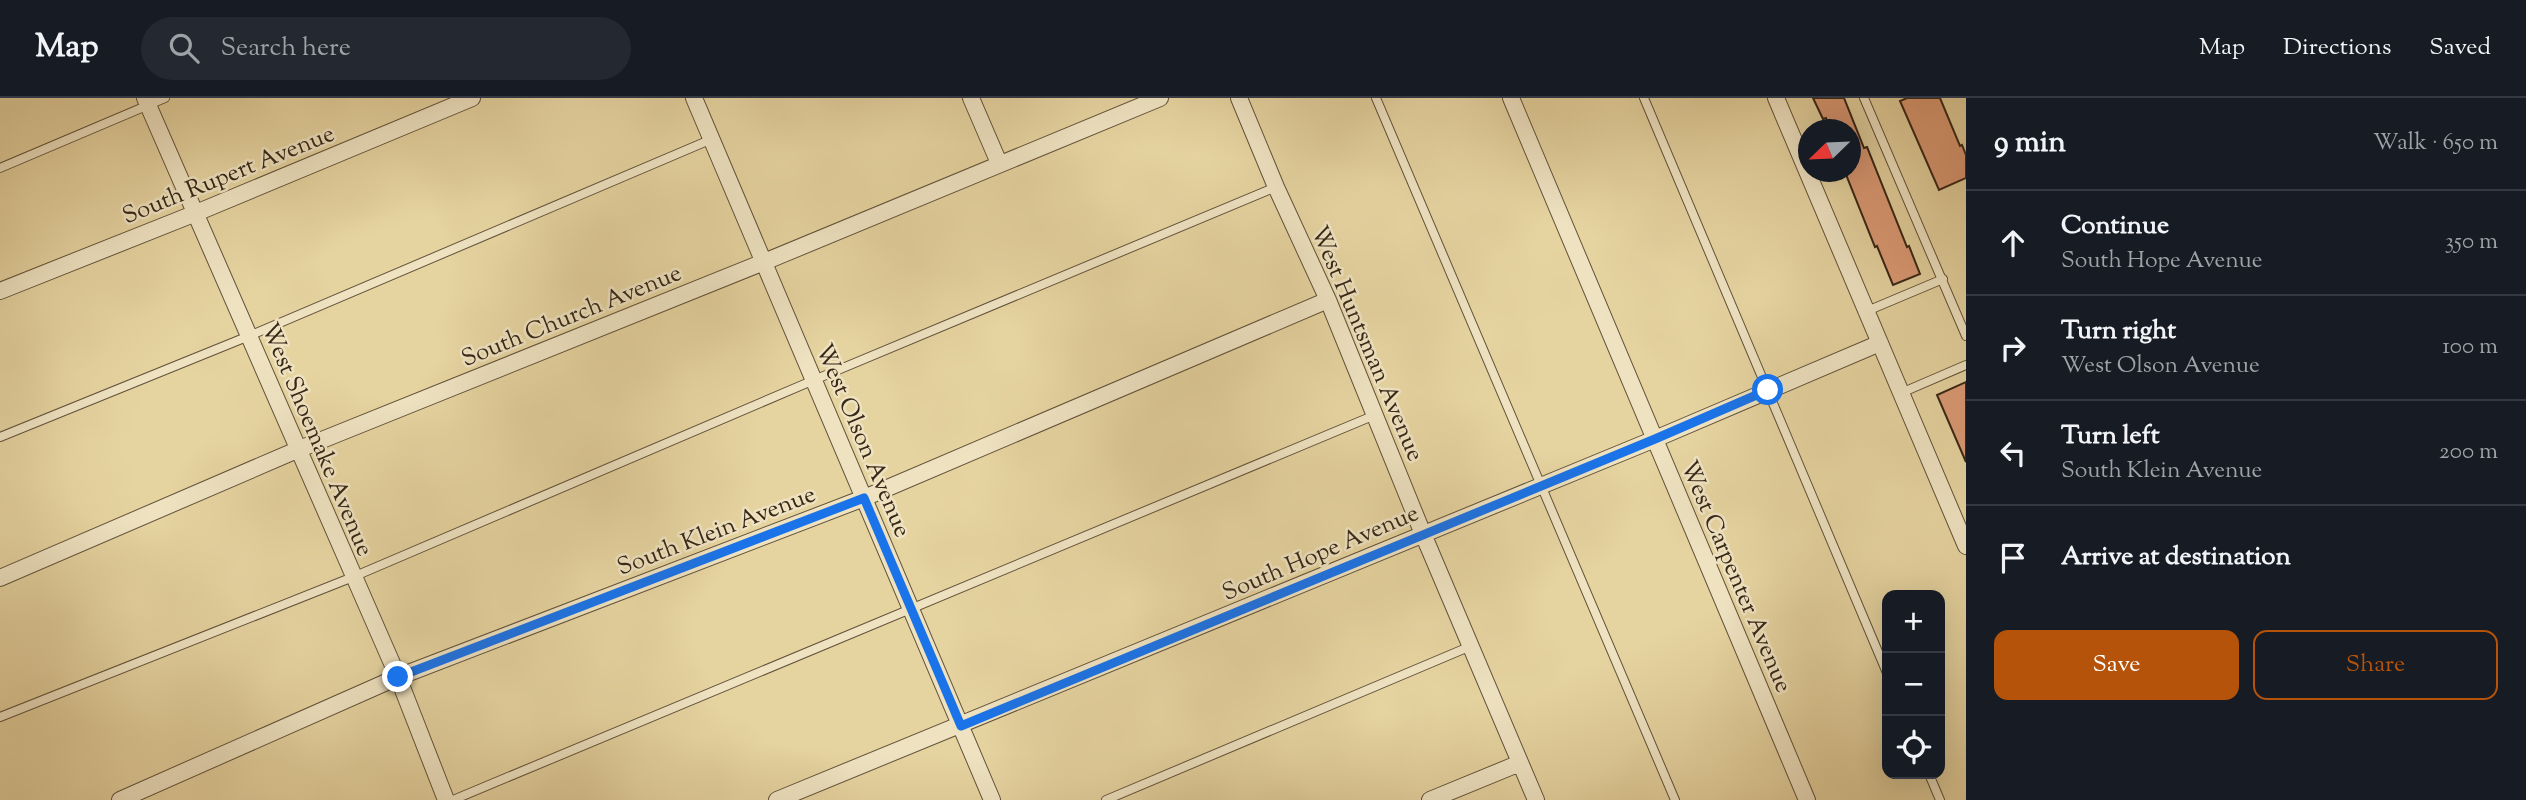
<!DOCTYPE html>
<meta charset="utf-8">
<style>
:root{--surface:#171b24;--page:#242831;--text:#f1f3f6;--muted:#9ea1a6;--line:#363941;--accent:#b45309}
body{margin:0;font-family:"Sorts Mill Goudy",serif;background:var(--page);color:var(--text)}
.controls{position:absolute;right:21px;bottom:21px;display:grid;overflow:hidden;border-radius:14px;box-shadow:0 7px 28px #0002}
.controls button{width:63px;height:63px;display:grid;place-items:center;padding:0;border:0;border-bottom:2px solid var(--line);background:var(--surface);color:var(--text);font:35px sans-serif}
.compass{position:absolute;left:1798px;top:21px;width:63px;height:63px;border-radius:50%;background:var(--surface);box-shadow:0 7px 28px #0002;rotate:247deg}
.stop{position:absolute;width:21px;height:21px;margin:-16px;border:5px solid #1a73e8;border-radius:50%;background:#fff}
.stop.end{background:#1a73e8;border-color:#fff;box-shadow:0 2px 7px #0008}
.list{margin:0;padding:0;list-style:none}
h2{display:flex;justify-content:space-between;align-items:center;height:91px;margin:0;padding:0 28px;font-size:30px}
h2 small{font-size:23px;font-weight:400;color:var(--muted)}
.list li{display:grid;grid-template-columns:46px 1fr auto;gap:21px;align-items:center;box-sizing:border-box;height:105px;padding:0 28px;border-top:2px solid var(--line)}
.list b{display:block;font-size:26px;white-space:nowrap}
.list p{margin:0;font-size:23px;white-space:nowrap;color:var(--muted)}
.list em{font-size:23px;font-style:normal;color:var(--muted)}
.actions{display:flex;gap:14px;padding:21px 28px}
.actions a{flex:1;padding:16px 0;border:2px solid var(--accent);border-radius:14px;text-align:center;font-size:24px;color:var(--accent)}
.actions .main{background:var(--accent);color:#fff}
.icon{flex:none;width:38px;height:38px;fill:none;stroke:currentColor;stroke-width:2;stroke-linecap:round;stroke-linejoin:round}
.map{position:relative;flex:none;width:1966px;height:702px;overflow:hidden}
header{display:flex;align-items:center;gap:42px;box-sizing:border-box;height:98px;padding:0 35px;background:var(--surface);border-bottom:2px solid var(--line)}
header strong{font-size:33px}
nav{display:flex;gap:38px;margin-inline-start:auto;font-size:24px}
.search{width:490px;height:63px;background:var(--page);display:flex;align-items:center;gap:18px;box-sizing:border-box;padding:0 24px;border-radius:38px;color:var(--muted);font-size:26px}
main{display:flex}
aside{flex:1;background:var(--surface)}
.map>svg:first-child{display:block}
.building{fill:#db9a75;stroke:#372717;stroke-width:2}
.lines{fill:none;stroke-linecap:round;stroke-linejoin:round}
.service-casing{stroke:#625239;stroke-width:10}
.minor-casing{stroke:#625239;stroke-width:18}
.service{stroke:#eee2c1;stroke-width:8}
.minor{stroke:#eee2c1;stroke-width:16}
.route{stroke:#1a73e8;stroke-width:9}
.labels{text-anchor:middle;stroke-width:5;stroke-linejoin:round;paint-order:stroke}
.street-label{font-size:24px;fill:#372717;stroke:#eee2c1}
</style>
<header>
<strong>Map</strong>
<div class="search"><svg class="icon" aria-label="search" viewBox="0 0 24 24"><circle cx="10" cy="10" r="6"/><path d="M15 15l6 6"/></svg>Search here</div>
<nav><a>Map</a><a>Directions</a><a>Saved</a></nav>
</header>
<main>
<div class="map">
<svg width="1966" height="702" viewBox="0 0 1966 702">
<rect width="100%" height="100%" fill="#e5d3a0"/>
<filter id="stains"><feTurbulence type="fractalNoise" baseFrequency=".00286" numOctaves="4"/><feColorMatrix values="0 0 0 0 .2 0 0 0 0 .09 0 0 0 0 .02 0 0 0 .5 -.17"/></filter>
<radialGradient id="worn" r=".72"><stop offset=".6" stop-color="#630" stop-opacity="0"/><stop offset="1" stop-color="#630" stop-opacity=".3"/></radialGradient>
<path class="building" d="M1813,0H1844L1864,50L1867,49L1907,149L1909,148L1920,176L1893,187L1877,148L1875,149L1845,74H1851V32H1830L1826,20L1823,21Z
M1907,0H1940L1960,48L1962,47L1966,57V80L1939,92L1900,3Z
M1966,284V364L1937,297Z"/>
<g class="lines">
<g class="service-casing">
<path id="service" d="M1376,0L1675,702
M1644,0L1887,575
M1864,0L1966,238
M0,70L165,0
M1867,213L1943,181
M1901,295L1966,267
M0,339L249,238L712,41
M0,619L353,479L814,282L1276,89
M1929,676L1940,702
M453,702L1375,317
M1106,702L1471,548"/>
</g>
<g class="minor-casing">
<path id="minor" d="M145,0L398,579L446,702
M694,0L992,702
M971,0L999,65
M1239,0L1276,89L1328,202L1423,436L1536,702
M1511,0L1807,702
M1776,0L1966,448
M0,193L196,115L472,0
M0,480L297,352L764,164L1160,0
M120,702L398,579L864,400L1328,202
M777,702L1655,341L1880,245
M1430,702L1520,665"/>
</g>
<use href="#service" class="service"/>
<use href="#minor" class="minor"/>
</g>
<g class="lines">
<path class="route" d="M398,579L864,400L961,628L1655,341L1768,292"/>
</g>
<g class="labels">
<g class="street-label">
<text transform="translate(228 76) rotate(-22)" y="8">South Rupert Avenue</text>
<text transform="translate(571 217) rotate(-22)" y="8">South Church Avenue</text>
<text transform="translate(1368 245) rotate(67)" y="8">West Huntsman Avenue</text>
<text transform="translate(318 341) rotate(67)" y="8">West Shoemake Avenue</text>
<text transform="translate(864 342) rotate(67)" y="8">West Olson Avenue</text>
<text transform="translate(716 432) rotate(-21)" y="8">South Klein Avenue</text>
<text transform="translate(1320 454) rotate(-23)" y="8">South Hope Avenue</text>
<text transform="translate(1737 478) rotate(67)" y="8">West Carpenter Avenue</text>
</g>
</g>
<rect width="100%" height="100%" filter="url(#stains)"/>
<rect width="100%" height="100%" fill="url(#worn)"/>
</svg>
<div class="controls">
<button>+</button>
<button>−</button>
<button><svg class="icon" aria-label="locate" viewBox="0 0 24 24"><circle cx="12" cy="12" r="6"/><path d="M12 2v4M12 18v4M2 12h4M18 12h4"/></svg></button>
</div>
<svg class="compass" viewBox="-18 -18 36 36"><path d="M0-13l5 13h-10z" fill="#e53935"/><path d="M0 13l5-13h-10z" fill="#9ea1a6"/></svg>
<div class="stop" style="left:1768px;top:292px"></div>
<div class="stop end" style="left:398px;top:579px"></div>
</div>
<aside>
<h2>9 min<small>Walk · 650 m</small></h2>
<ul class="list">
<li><svg class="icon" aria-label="ahead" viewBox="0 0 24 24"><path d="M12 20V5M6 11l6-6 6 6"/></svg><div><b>Continue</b><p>South Hope Avenue</p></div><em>350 m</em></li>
<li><svg class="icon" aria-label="right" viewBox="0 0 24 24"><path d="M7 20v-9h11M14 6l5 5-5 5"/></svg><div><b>Turn right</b><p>West Olson Avenue</p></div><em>100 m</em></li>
<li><svg class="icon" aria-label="left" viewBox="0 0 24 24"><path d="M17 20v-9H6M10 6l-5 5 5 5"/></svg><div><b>Turn left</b><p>South Klein Avenue</p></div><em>200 m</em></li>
<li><svg class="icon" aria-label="arrive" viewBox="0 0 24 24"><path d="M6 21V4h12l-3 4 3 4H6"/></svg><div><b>Arrive at destination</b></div></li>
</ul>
<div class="actions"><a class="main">Save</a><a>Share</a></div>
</aside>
</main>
